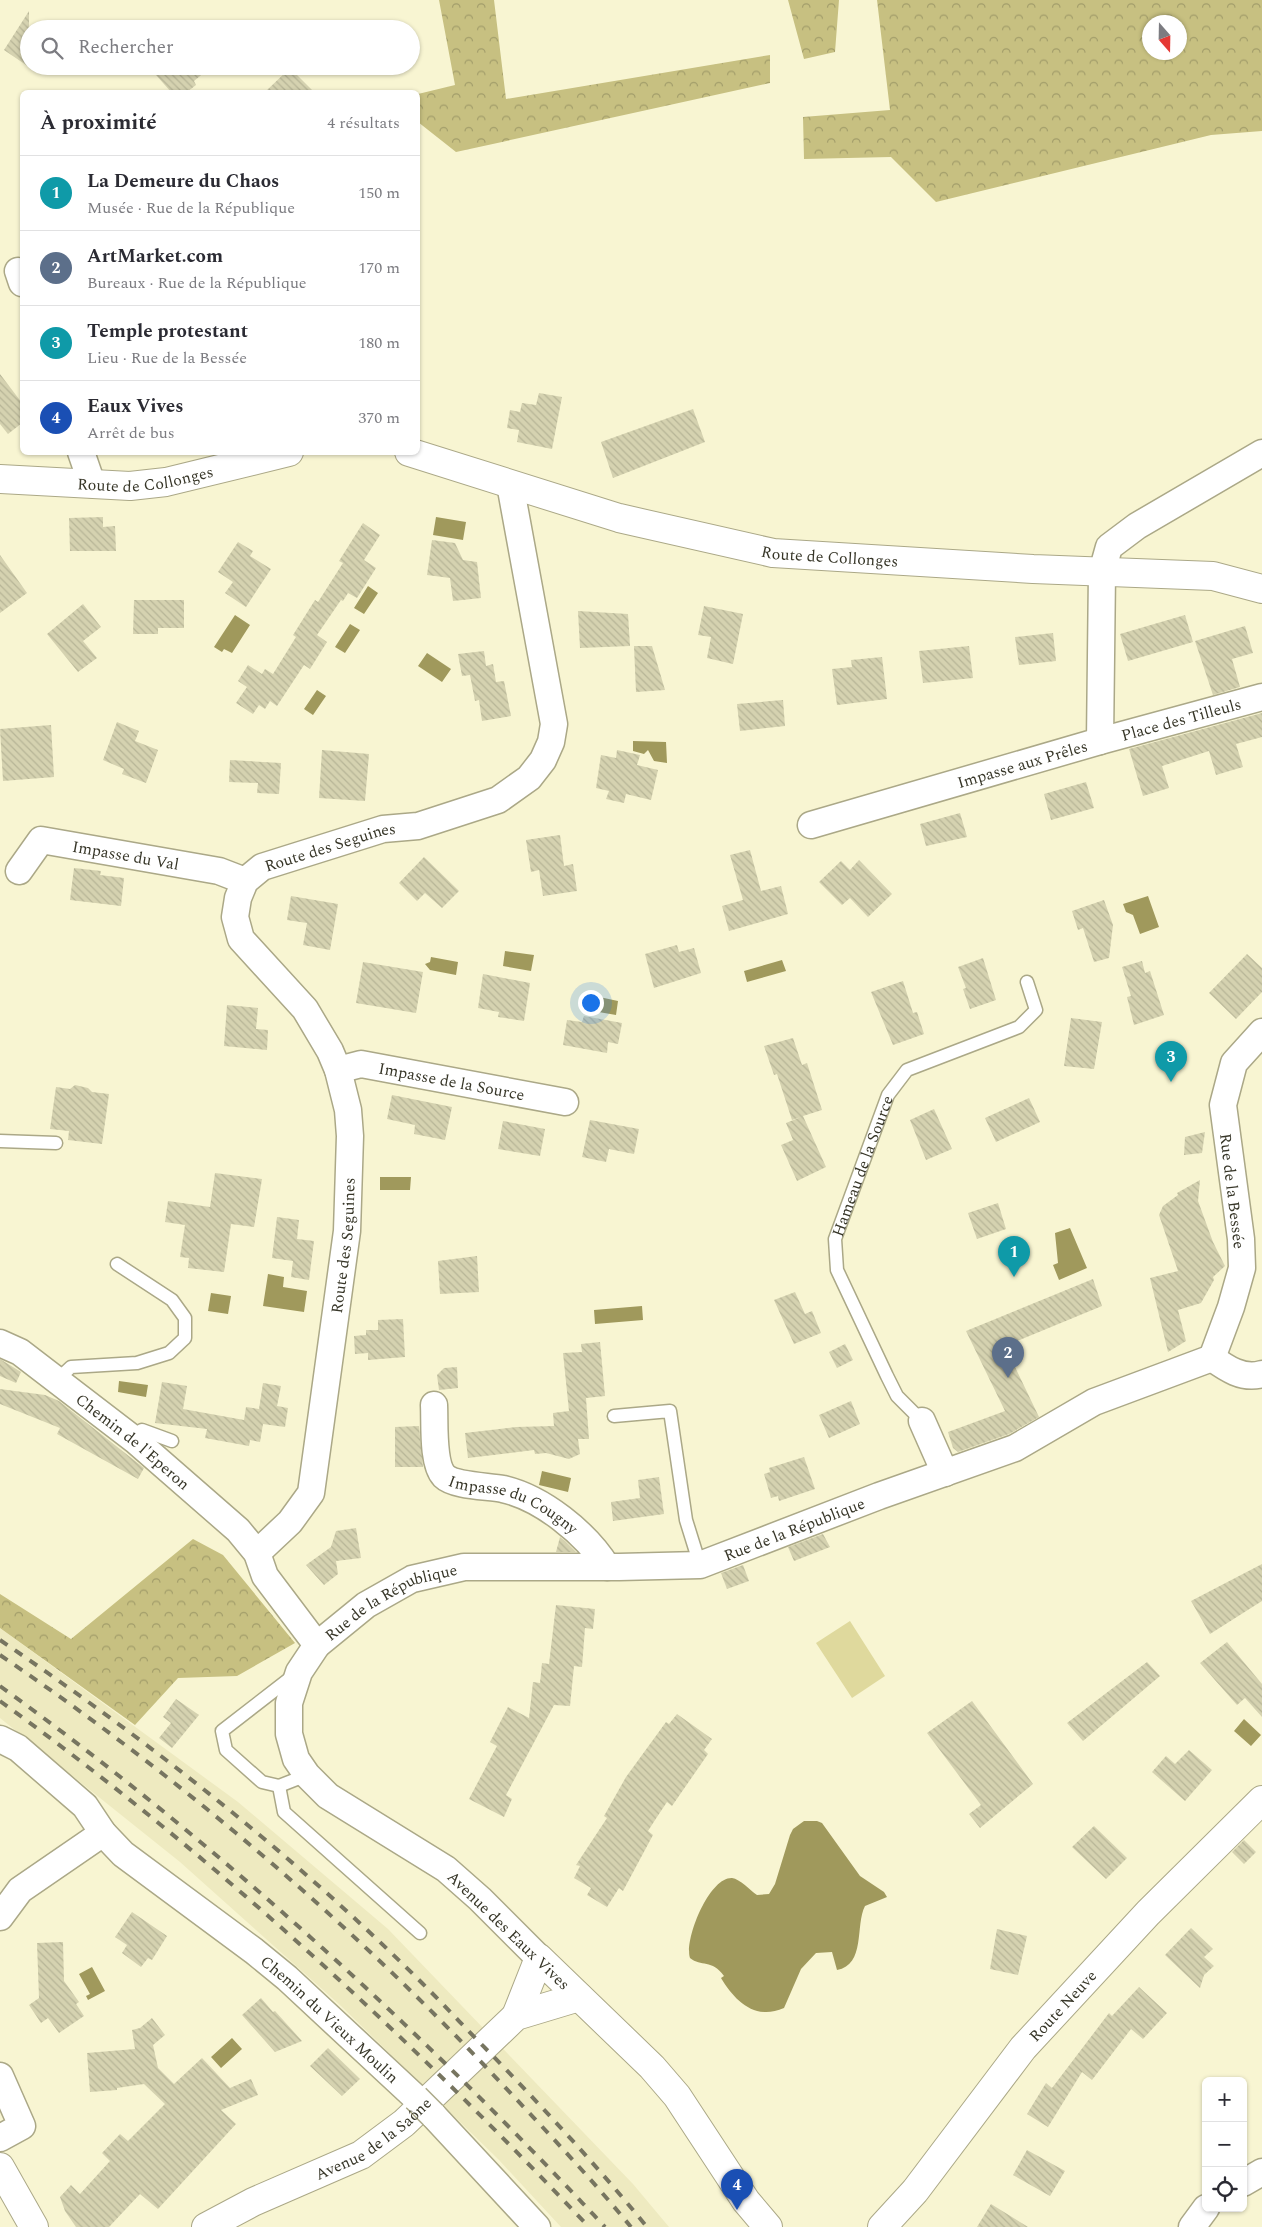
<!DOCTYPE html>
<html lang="fr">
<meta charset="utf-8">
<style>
:root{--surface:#fff;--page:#f7f7f7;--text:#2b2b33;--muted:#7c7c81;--line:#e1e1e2;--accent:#b45309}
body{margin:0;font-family:Spectral,serif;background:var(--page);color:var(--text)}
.controls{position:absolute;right:15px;bottom:15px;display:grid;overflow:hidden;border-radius:8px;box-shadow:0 1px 4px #0004}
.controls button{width:45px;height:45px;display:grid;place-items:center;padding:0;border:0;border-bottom:1px solid var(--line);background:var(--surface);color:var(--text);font:25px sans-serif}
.compass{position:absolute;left:1142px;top:15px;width:45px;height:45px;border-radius:50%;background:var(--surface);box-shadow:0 1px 4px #0004;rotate:160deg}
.you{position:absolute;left:590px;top:1002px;width:18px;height:18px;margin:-12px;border:4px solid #fff;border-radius:50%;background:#1a73e8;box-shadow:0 0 0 8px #1a73e833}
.badge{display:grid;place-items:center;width:32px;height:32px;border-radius:50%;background:var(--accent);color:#fff;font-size:16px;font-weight:700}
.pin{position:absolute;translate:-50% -41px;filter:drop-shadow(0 1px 2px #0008)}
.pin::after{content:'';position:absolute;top:26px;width:18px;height:15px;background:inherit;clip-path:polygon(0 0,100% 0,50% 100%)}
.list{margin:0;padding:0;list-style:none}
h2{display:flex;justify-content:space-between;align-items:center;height:65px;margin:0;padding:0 20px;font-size:21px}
h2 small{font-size:16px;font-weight:400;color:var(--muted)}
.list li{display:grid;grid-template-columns:32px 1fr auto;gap:15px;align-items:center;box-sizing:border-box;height:75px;padding:0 20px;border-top:1px solid var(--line)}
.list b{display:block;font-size:19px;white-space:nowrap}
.list p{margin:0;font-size:16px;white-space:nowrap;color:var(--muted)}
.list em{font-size:16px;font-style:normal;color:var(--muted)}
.icon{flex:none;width:28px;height:28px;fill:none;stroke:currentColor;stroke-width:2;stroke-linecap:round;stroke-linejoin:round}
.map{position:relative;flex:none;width:1262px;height:2227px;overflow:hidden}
.search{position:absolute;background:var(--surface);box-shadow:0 1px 4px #0004;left:20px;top:20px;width:400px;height:55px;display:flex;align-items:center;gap:12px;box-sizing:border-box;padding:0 18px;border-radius:28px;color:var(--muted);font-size:19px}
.panel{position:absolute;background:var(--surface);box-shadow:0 1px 4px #0004;left:20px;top:90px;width:400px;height:365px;border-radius:8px}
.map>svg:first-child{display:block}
.built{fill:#eeeac0}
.forest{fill:url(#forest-crowns);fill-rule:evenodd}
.pitch{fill:#dfd99d}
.water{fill:#a0995c}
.building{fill:url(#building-back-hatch)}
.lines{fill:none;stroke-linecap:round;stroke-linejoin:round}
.lane-casing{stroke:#aba887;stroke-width:15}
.street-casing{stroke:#aba887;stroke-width:29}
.secondary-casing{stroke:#aba887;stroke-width:30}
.primary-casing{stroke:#aba887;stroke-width:30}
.lane{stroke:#fff;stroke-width:12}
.street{stroke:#fff;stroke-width:26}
.secondary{stroke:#fff;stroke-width:28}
.primary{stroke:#fff;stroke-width:28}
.rail{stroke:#777560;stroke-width:4;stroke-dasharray:9 9;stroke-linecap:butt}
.street-bridge-casing{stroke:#aba887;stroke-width:29;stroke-linecap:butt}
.street-bridge{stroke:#fff;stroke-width:26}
.labels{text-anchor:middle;stroke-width:4;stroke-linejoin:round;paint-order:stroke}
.street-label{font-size:16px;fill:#373628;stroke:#fff}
</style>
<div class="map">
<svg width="1262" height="2227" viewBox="0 0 1262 2227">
<defs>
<pattern id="forest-crowns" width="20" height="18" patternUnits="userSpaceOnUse" patternTransform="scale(1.25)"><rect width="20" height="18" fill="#c7c081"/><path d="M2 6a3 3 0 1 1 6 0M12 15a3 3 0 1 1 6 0" fill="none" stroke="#a29d6a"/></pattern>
<pattern id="building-back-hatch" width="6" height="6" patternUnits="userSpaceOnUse" patternTransform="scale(1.25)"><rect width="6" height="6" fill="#d5d2b0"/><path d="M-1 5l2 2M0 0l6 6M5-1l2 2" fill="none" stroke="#b7b597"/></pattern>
</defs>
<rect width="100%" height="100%" fill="#f8f5d2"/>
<path class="built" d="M0,1628L238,1802L388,1929L633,2184L669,2227H561L499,2160L341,2006L180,1862L0,1718Z"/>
<path class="forest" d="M439,0H494L506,99L770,55V83L456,152L418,122V94L455,85Z
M788,0H839L835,52L804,59Z
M877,0H1262V131L1211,135L936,202L891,157L804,159L803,117L890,110ZM1150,22H1180V52H1150Z
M193,1539L223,1555L295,1643L237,1676L178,1678L135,1725L0,1628V1594L71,1639Z"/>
<path class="pitch" d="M850,1621L885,1676L852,1698L816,1643Z"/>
<path class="water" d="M436,517L466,522L463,540L433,535Z
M368,586L378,593L364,614L354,608Z
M235,615L250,625L232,653L224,649L222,652L214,647Z
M350,624L360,630L345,653L335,647Z
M427,653L451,669L442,682L418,666Z
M317,690L326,696L313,715L304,709Z
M633,741L666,742L667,763L654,761L648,750L644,754L633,751Z
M1148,896L1159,927L1140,934L1133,915L1126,912L1123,904Z
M505,951L534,955L531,971L503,966Z
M431,957L458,962L456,975L430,970L425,964L430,962Z
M782,960L786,971L747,982L744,971Z
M590,995L618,1001L616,1015L587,1010Z
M380,1177H411L410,1190H380Z
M1070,1228L1087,1268L1059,1280L1053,1265L1058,1263L1055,1233Z
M268,1274L284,1277L283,1287L307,1291L304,1312L263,1306Z
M211,1293L231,1296L228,1314L208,1311Z
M642,1306L643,1320L595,1324L594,1310Z
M119,1381L148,1385L146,1397L118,1392Z
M542,1471L571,1478L568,1492L539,1485Z
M1244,1719L1261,1735L1251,1746L1234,1731Z
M804,1821H817L822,1823L860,1876L884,1892L887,1897L865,1906C855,1925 866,1965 837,1970L832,1952L816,1953L801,1969L784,2008C755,2021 735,2001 721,1978L724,1976C712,1959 701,1967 690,1958C684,1940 709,1877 732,1878C740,1879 750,1890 757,1895L769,1894L775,1884L790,1835L793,1829Z
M92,1967L105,1991L88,2000L86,1996L90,1994L79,1974Z
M232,2038L242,2049L221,2068L211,2057Z"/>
<path class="building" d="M29,11V67L4,50Z
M148,66H212L194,81L196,85L187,92H171Z
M290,68L314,92H265Z
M0,374L22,403V423L8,434L0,424Z
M539,393L562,397L552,449L517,442L519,430L507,428L510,410L520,412L522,403L536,405Z
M693,409L705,442L613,478L601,442Z
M103,517V527L115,526L116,551H70L69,518Z
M363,523L380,535L364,560L376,568L357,598L348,593L343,601L341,600L317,635L327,642L310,669L304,665L277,706L270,701L265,709L259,705L253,714L236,703L247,687L238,681L248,665L262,674L265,669L273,674L296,637L293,635L315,600L318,602L343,563L339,561Z
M432,540L455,543L463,560L477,562L481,598L453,601L450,578L427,575Z
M238,542L253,551L250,556L271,569L246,607L225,593L233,582L218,572Z
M0,555L27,593L0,613Z
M134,600H184V628H158V634H133Z
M83,604L101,627L83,641L97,658L78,672L47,634Z
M704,606L743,614L733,664L707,658L711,637L698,635Z
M578,611L628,614L630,646L580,648Z
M1185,615L1193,642L1128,661L1120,634Z
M1245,626L1253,653L1232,659L1240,687L1213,695L1195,641Z
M1053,633L1056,661L1019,665L1015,637Z
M634,646H652L665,690L636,692Z
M969,646L973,678L923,683L919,651Z
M484,651L486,666L493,664L496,682L504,681L511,716L482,721L479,700L475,701L470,675L462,676L458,654Z
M882,657L887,699L837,705L832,669L852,667L851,660Z
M783,700L785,726L740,731L737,704Z
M1262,713V737L1236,744L1243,767L1216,775L1209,751L1162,766L1169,788L1143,796L1129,749Z
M117,722L139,731L135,741L158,750L146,783L122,774L124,769L103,760Z
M51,725L54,777L3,781L0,729Z
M322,750L369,754L365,801L319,798Z
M617,750L640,755L637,765L658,770L651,800L626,794L624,803L606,799L609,791L596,788L601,755L616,758Z
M230,760L281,763L279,794L257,793L258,783L229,782Z
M1086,782L1094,808L1051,820L1044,794Z
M960,813L967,837L926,846L920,824Z
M560,835L564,866L573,864L577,891L543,896L539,870L531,872L526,840Z
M750,850L761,891L781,886L788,914L729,931L722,906L743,900L730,855Z
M424,857L459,891L442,908L425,893L417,901L399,883Z
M859,860L892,894L868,917L850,898L842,905L819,882L841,861L850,870Z
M74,868L101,871L100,875L124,878L121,906L70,900Z
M291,896L338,904L330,950L303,945L307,923L287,920Z
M1104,900L1113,925L1109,958L1094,962L1083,928L1078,930L1072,911Z
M677,945L679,952L694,948L701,973L654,988L645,954Z
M1247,954L1262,968V992L1236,1019L1209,993Z
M983,958L996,1000L970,1009L963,989L966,988L958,967Z
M1142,961L1145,973L1150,971L1164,1015L1134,1025L1127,997L1131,996L1122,967Z
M363,962L423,972L416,1013L356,1003Z
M483,974L530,983L524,1021L498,1017L499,1012L478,1008Z
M903,981L913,1013L917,1012L924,1034L893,1045L871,992Z
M227,1005L258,1008L256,1029L268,1030L267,1050L224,1046Z
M584,1016L622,1023L618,1044L608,1042L607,1053L563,1045L567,1020L582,1022Z
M1071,1018L1102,1022L1094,1069L1064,1066Z
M793,1038L802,1065L807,1063L822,1110L803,1116L826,1167L797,1181L781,1145L793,1140L786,1123L801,1117L792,1120L777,1074L774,1075L764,1046Z
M75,1085L88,1088L92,1092L109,1094L102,1144L68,1140L69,1131L50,1129L56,1087L70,1089Z
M392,1095L452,1107L445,1140L414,1134L415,1125L387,1119Z
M1029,1098L1040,1122L996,1142L985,1118Z
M934,1109L952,1149L926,1160L910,1120Z
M590,1120L639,1129L634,1154L609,1149L606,1162L582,1157Z
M503,1121L545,1129L540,1156L498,1149Z
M1205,1132L1202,1153L1184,1155L1185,1137Z
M215,1173L262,1179L254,1227L231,1224L224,1272L188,1268L189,1258L180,1257L185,1225L165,1222L168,1201L210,1207Z
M1200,1180L1198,1201L1213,1242L1225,1266L1213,1277L1214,1280L1201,1303L1178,1310L1186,1341L1168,1352L1150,1278L1178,1271L1159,1215L1163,1206L1178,1195L1177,1193Z
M998,1203L1006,1229L977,1239L968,1213Z
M277,1217L299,1220L297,1239L314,1241L309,1280L291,1277L293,1261L272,1258Z
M477,1256L479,1292L440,1294L438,1261Z
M1093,1279L1102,1306L1005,1346L1039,1417L1009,1434L958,1452L953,1448L948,1432L1005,1411L966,1331Z
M795,1292L805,1314L812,1311L821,1333L794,1344L774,1300Z
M403,1319L405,1357L368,1360V1353L355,1354L354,1336L366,1335V1330H378V1320Z
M600,1342L605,1396L586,1398L589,1439H578L580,1454L569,1459L546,1453L535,1454L534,1450L468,1458L465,1433L516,1427L554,1426L553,1413L569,1411L563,1353L582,1352L581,1344Z
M845,1344L853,1360L837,1368L829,1352Z
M0,1359L21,1372L16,1383L0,1376Z
M457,1367L458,1388L439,1390L437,1375L444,1368Z
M162,1382L187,1386L183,1409L244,1420L246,1407L259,1409L263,1383L281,1386L277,1406L288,1408L285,1427L263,1424L260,1442L250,1440L249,1446L205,1438L207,1429L155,1423Z
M0,1389L45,1395L59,1401L144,1468L138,1479L57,1434L60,1428L0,1404Z
M851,1401L860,1424L829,1438L819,1415Z
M419,1426L423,1467H395V1427Z
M804,1457L815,1489L779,1501L778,1496L771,1498L764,1474L770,1472L769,1468Z
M659,1477L664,1514L613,1521L611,1502L640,1498L638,1480Z
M356,1528L361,1558L336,1561L338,1574L324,1585L306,1565L331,1547L336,1531Z
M823,1534L830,1547L794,1561L788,1547Z
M560,1537L565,1541L576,1552H556Z
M1262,1564V1601L1210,1634L1191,1601Z
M743,1565L749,1581L727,1589L721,1573Z
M556,1605L595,1609L593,1629L585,1628L582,1667L574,1666L570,1706L554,1705L506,1795L512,1799L504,1817L469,1799L497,1746L490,1742L508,1707L529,1718L533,1682L540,1683L542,1663L549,1664Z
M1227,1642L1262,1684V1717L1245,1698L1237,1705L1200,1663Z
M1147,1662L1160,1676L1083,1741L1067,1723Z
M176,1699L199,1715L172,1748L159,1738L171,1723L163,1717Z
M972,1701L1033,1784L980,1828L969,1814L981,1805L927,1733Z
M677,1714L712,1739L704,1750L708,1754L672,1806L667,1802L657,1817L648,1831L653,1835L623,1891L619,1888L607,1907L587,1895L591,1888L574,1878L580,1866L576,1865L607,1818L604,1816L626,1777L666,1722L669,1724Z
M1189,1750L1212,1770L1185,1801L1152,1772L1166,1756L1175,1764Z
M1094,1826L1127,1858L1106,1879L1072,1847Z
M1244,1840L1256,1852L1244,1864L1232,1852Z
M132,1912L167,1936L152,1960L148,1958L141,1967L122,1953L127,1945L115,1937Z
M1191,1928L1213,1949L1204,1957L1214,1966L1204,1975L1200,1988L1165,1955Z
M997,1929L1027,1936L1018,1975L990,1969Z
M63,1942L64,1981L79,2002L76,2004L84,2016L59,2033L48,2018L41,2023L29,2005L39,1998L37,1943Z
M1139,1987L1167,2013L1143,2039L1131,2029L1092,2080L1082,2072L1048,2127L1027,2114L1046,2083L1052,2088L1109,2013L1112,2016Z
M261,1998L273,2012L275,2011L302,2041L275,2052L242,2015Z
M152,2018L165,2035L153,2045L158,2068L174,2084L202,2058L230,2088L251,2079L258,2095L221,2110L236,2124L158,2209L140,2194L109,2227H76L65,2211L60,2197L71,2185L80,2194L110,2161L102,2153L120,2134L128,2141L165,2104L144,2084L117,2088V2090L90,2092L87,2053L135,2049L132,2030L140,2028Z
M328,2048L360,2079L342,2096L310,2066Z
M1027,2150L1065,2171L1050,2196L1013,2175Z
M991,2204L1028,2227H977Z"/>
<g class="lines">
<g class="lane-casing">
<g id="lane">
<path d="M0,1141L56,1143"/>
<path d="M57,1380L71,1367L137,1363L169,1353L185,1338V1318L172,1300L117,1264"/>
<path d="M614,1416L670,1411L686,1520L700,1565"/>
<path id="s1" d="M922,1421L897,1396L887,1376L837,1270L835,1239L888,1095L907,1070L1019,1027L1036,1010L1027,982"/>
<path d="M130,1437L142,1430L172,1441"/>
<path d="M293,1676L222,1731L226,1750L262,1782L279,1786L307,1775"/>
<path d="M279,1786L284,1812L420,1933"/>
</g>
</g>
<g class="street-casing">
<g id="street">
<path d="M18,271L22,283"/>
<path d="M81,452L92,484"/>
<path id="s2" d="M1100,741L1262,697"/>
<path id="s3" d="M811,825L1100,741L1102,572L1109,547L1137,526L1262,453"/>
<path id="s4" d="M19,871L41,840L219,871L245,881"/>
<path id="s5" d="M338,1070L361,1064L565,1102"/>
<path id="s6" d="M0,1343L20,1352L136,1441L238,1530L257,1553L265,1576L317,1645"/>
<path d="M1212,1358L1231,1307L1242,1268L1241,1239L1223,1105L1234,1063L1262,1032"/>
<path d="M1212,1358C1226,1368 1243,1380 1262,1374"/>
<path id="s7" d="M434,1405C435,1423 432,1463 444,1476C454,1486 488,1486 503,1489C542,1498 586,1533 607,1567"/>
<path d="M922,1421L945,1473"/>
<path id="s8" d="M257,1553L290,1522L311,1493L347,1231L350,1136L348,1110L338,1070L330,1051L305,1009L241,939L235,917L238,898L245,881L262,867L383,829L418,826L498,800L529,778L543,760L551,742L554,724L510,484"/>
<path id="s9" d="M0,1739L18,1748L85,1806L103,1833L123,1854L254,1951L287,1978L416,2098"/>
<path d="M0,1917L20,1890L103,1833"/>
<path id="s10" d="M539,1958L480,1899L446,1869L328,1796L307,1775L296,1759L289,1734V1703L299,1672L317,1645L366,1605L412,1579L464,1567H619L700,1565L879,1496L1015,1448L1094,1402L1212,1358"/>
<path d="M0,2076L22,2126L0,2138"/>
<path d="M433,2115L537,2227"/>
<path d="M1243,2183L1262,2172"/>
<path d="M1192,2227L1206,2208"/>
</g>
</g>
<g class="secondary-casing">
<g id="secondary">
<path id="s11" d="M409,452L619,518L773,553L1033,569L1213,576L1262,589"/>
<path id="s12" d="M0,479L130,486L166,482L289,452"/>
<path d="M516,2016L539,1958L652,2067L677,2096L746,2201L768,2227"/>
<path id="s13" d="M206,2227L253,2202L361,2155L404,2123L516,2016L579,1997"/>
<path id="s14" d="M882,2227L915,2191L1023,2048L1148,1913L1262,1800"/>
</g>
</g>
<g class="primary-casing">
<path id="primary" d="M0,2167L34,2227"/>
</g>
<use href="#lane" class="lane"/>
<use href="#street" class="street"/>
<use href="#secondary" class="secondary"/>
<use href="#primary" class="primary"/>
<path class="rail" d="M0,1640C150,1742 295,1856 423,1984C447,2008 470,2033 494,2057C547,2112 599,2168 647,2227
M0,1655C175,1774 338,1912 484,2065C534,2118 585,2171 631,2227
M0,1686C220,1845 420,2029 605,2227
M0,1701C214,1856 407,2035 589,2227"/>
<g class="street-bridge-casing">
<path id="street-bridge" d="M416,2098L433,2115"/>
</g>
<use href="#street-bridge" class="street-bridge"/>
</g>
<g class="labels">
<g class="street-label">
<text dy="6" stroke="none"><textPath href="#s12" startOffset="146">Route de Collonges</textPath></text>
<text dy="6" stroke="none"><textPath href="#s11" startOffset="435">Route de Collonges</textPath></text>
<text dy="6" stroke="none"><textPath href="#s2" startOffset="84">Place des Tilleuls</textPath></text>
<text dy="6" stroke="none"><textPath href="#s3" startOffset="220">Impasse aux Prêles</textPath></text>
<text dy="6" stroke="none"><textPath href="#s8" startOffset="826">Route des Seguines</textPath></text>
<text dy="6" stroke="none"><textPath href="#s4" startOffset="124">Impasse du Val</textPath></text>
<text dy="6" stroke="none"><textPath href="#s5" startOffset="116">Impasse de la Source</textPath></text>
<text dy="6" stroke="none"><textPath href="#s1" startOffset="284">Hameau de la Source</textPath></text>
<text transform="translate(1233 1191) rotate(83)" y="6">Rue de la Bessée</text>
<text dy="6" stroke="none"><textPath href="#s8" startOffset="331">Route des Seguines</textPath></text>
<text dy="6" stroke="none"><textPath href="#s6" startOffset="166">Chemin de l'Eperon</textPath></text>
<text dy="6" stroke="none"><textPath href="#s7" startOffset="149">Impasse du Cougny</textPath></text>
<text dy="6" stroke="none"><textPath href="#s10" startOffset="945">Rue de la République</textPath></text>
<text dy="6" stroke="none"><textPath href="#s10" startOffset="526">Rue de la République</textPath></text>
<text transform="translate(509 1930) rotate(44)" y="6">Avenue des Eaux Vives</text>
<text dy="6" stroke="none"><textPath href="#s14" startOffset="286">Route Neuve</textPath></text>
<text dy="6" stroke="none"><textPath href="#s9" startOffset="435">Chemin du Vieux Moulin</textPath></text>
<text dy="6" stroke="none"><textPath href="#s13" startOffset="190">Avenue de la Saône</textPath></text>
</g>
</g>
</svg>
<div class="controls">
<button>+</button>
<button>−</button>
<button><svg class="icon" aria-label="locate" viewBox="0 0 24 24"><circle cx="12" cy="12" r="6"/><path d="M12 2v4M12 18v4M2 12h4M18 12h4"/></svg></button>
</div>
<svg class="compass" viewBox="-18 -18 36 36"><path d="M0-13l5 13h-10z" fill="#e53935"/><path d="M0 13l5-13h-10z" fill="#7c7c81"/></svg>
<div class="you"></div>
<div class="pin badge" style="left:1014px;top:1277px;background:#0f9aa8">1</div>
<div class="pin badge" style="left:1008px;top:1378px;background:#5c6f8a">2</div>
<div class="pin badge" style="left:1171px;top:1082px;background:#0f9aa8">3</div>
<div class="pin badge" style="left:737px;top:2210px;background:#1a4fb4">4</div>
<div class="search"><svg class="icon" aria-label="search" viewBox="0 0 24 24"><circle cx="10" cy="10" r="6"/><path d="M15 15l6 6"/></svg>Rechercher</div>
<section class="panel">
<h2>À proximité<small>4 résultats</small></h2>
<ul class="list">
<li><span class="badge" style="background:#0f9aa8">1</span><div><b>La Demeure du Chaos</b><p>Musée · Rue de la République</p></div><em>150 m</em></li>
<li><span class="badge" style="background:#5c6f8a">2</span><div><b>ArtMarket.com</b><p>Bureaux · Rue de la République</p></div><em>170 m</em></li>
<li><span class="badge" style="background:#0f9aa8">3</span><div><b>Temple protestant</b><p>Lieu · Rue de la Bessée</p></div><em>180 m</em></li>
<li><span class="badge" style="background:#1a4fb4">4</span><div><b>Eaux Vives</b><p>Arrêt de bus</p></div><em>370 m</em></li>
</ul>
</section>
</div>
